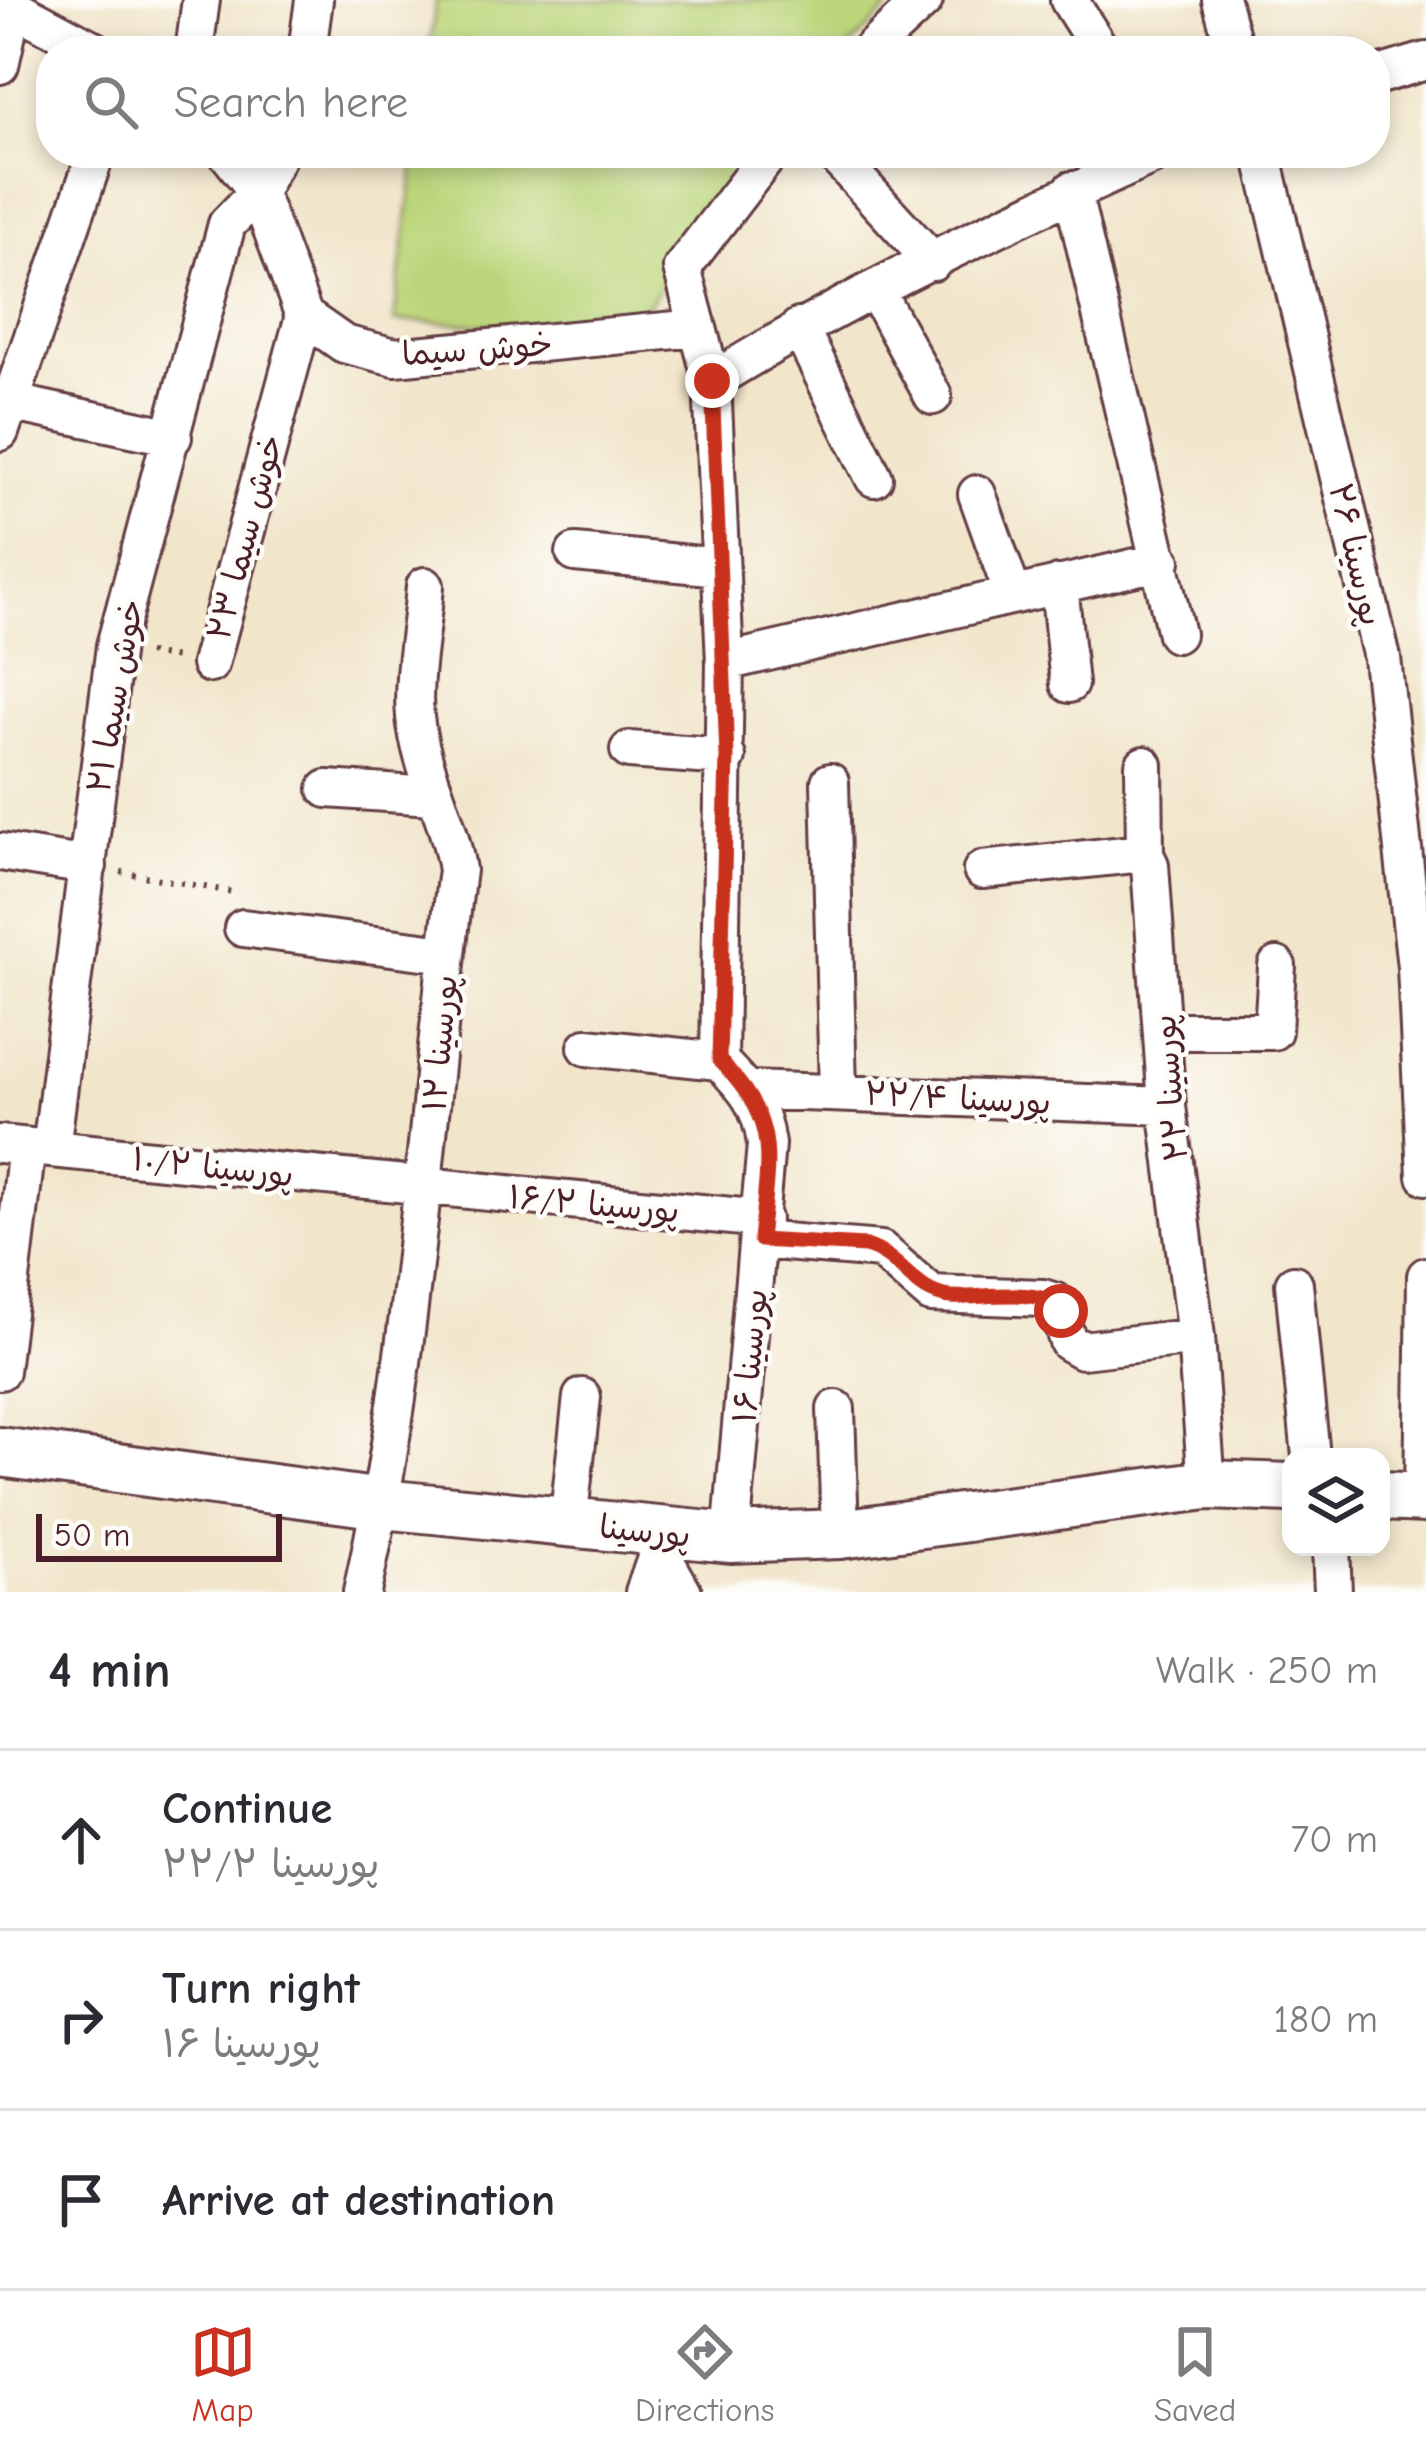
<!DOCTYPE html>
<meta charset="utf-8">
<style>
:root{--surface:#fff;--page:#f7f7f7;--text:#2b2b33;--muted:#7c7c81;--line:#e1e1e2;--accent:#c8321e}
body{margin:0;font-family:"Comic Neue","Playpen Sans Arabic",sans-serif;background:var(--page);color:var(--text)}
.controls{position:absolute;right:36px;bottom:36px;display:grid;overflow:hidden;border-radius:24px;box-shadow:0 6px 18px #0003}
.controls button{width:108px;height:108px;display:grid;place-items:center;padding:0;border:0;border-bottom:3px solid var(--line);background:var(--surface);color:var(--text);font:60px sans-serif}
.scale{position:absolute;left:36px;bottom:30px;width:246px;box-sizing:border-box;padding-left:12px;border:6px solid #4a1f2b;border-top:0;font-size:33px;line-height:42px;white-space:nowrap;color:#4a1f2b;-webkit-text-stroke:9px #fdfcf7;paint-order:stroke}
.stop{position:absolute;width:36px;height:36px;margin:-27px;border:9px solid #c8321e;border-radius:50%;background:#fff}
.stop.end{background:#c8321e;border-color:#fff;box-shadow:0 3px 12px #0008}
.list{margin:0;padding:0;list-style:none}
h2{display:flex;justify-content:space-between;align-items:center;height:156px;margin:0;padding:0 48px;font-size:51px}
h2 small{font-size:39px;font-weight:400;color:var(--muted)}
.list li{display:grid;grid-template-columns:78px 1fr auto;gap:36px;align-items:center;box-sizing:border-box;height:180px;padding:0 48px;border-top:3px solid var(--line)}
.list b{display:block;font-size:45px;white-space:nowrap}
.list p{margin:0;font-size:39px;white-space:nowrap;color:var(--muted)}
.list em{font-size:39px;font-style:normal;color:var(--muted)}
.icon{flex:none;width:66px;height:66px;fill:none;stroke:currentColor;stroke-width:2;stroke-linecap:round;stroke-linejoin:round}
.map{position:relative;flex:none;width:1426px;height:1592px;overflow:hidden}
.search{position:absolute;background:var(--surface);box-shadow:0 6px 18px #0003;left:36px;right:36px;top:36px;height:132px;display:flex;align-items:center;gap:30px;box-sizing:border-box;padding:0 42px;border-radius:48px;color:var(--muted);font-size:45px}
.sheet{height:696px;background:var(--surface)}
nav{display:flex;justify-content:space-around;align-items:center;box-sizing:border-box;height:168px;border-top:3px solid var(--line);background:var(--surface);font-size:33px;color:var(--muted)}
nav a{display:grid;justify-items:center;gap:6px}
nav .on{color:var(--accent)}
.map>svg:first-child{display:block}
.green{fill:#bcd57a;stroke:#837a52;stroke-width:3}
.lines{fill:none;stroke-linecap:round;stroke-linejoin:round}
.street-casing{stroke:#633d43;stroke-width:42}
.secondary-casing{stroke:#633d43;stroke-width:54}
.path{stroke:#633d43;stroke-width:6;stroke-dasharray:3 9;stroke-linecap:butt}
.street{stroke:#fff;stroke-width:36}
.secondary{stroke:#fff;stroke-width:48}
.route{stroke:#c8321e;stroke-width:15}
.labels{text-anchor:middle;stroke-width:9;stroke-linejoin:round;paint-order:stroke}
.street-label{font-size:33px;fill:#4a1f2b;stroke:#fdfcf7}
</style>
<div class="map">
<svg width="1426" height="1592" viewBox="0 0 1426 1592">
<rect width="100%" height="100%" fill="#fdfcf7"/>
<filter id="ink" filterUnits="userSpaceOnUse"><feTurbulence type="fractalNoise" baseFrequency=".00833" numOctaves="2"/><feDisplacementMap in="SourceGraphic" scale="24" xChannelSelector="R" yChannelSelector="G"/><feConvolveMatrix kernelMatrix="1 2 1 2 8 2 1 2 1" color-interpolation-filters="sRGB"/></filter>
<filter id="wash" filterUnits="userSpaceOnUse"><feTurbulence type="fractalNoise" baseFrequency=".004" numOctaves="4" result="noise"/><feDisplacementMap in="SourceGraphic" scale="48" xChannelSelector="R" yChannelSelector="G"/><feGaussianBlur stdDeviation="2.7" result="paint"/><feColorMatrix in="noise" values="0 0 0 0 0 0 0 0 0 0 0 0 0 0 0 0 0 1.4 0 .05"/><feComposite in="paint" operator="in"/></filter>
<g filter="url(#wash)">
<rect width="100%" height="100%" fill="#f1e5ca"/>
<path class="green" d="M436,0H897L846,51H429Z
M416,153H761L643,311L559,327L394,321Z"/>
</g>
<g filter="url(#ink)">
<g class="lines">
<g class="street-casing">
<path id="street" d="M0,0L96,51
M1069,0L1101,51
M1221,0L1235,51
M194,51L201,0
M307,51L314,0
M869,51L924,0
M0,65L13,7
M1375,76L1426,61
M227,153L258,192L304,316L344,344L395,357L697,328
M833,153L933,262
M1262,153L1382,658L1416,967L1426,1176
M1072,190L1176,634
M876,291L933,396
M799,327L874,478
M712,381C854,293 1007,222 1159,153
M0,400L173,437
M0,432L96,153
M977,494L1013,595
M575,553L720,567
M1059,584L1069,684
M725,662L1162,561
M210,664L304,316
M629,750L727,757
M1144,765L1145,855
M830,782L838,1091
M327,789L432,796
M0,852L88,866
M982,870L1134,854L1145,855L1150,865L1167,1106L1196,1337L1207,1485
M243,928L446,954
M1164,1031H1273L1277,966
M587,1047L719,1061
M749,1090L1167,1106
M0,1144L762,1219
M51,1149L115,646L227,224L258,192L279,153
M760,1240L881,1250L931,1294L1043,1298L1056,1302L1068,1342L1082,1350L1196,1337
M1294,1284L1311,1457
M0,1371L27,1147
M836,1409L840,1534
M1423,1498L1426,1276
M568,1523L582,1397
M648,1530L683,1592
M731,1538L766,1144C761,1105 746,1088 719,1061L725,662L712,381L682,268L770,153
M1331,1547L1333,1592
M362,1592C415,1354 426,1111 457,870C449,817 421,771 415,717C411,676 422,628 425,586
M644,1592L659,1550"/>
</g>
<g class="secondary-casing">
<path id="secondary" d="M0,1452L382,1504L731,1538L840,1534L1207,1485L1291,1488
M1381,1496L1426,1498"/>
</g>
<path class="path" d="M148,653L177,658
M121,872L238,893"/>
<use href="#street" class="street"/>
<use href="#secondary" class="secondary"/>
</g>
</g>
<g class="lines" filter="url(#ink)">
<path class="route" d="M712,381L727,757L719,1060C781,1123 768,1157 760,1240L865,1246C901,1255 913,1294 952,1297C981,1299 1044,1285 1061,1311"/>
</g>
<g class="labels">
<g class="street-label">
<text transform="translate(477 348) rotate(-4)" y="12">خوش سیما</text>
<text transform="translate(244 537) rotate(-75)" y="12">خوش سیما ۲۳</text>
<text transform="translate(1357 554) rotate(77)" y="12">پورسینا ۲۶</text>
<text transform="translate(114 696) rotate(-80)" y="12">خوش سیما ۲۱</text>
<text transform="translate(439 1043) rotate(-85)" y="12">پورسینا ۱۲</text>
<text transform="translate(1169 1088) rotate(-95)" y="12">پورسینا ۲۲</text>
<text transform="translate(958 1097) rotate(3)" y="12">پورسینا ۲۲/۴</text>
<text transform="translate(213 1166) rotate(6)" y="12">پورسینا ۱۰/۲</text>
<text transform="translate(594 1203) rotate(5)" y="12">پورسینا ۱۶/۲</text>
<text transform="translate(749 1356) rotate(-85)" y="12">پورسینا ۱۶</text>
<text transform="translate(645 1530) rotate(6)" y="12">پورسینا</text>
</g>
</g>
</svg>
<div class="controls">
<button><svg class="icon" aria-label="layers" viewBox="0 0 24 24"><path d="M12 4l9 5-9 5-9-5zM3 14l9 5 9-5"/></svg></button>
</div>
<div class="scale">50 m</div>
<div class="stop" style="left:1061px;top:1311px"></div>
<div class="stop end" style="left:712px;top:381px"></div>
<div class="search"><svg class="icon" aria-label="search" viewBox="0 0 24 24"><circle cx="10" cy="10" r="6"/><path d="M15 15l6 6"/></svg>Search here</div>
</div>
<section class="sheet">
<h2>4 min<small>Walk · 250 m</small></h2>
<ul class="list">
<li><svg class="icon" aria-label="ahead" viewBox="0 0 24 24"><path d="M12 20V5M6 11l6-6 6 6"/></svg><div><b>Continue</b><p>پورسینا ۲۲/۲</p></div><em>70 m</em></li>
<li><svg class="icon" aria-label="right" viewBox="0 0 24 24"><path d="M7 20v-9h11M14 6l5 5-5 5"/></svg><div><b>Turn right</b><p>پورسینا ۱۶</p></div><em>180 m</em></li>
<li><svg class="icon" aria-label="arrive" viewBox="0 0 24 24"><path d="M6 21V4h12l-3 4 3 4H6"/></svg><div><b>Arrive at destination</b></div></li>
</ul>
</section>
<nav>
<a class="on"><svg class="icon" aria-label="map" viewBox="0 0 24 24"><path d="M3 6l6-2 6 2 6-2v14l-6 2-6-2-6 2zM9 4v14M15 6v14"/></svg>Map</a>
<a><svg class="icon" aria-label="directions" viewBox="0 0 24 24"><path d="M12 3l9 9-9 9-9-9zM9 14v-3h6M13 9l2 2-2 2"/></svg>Directions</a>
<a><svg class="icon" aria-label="saved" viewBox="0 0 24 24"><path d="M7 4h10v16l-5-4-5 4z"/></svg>Saved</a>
</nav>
